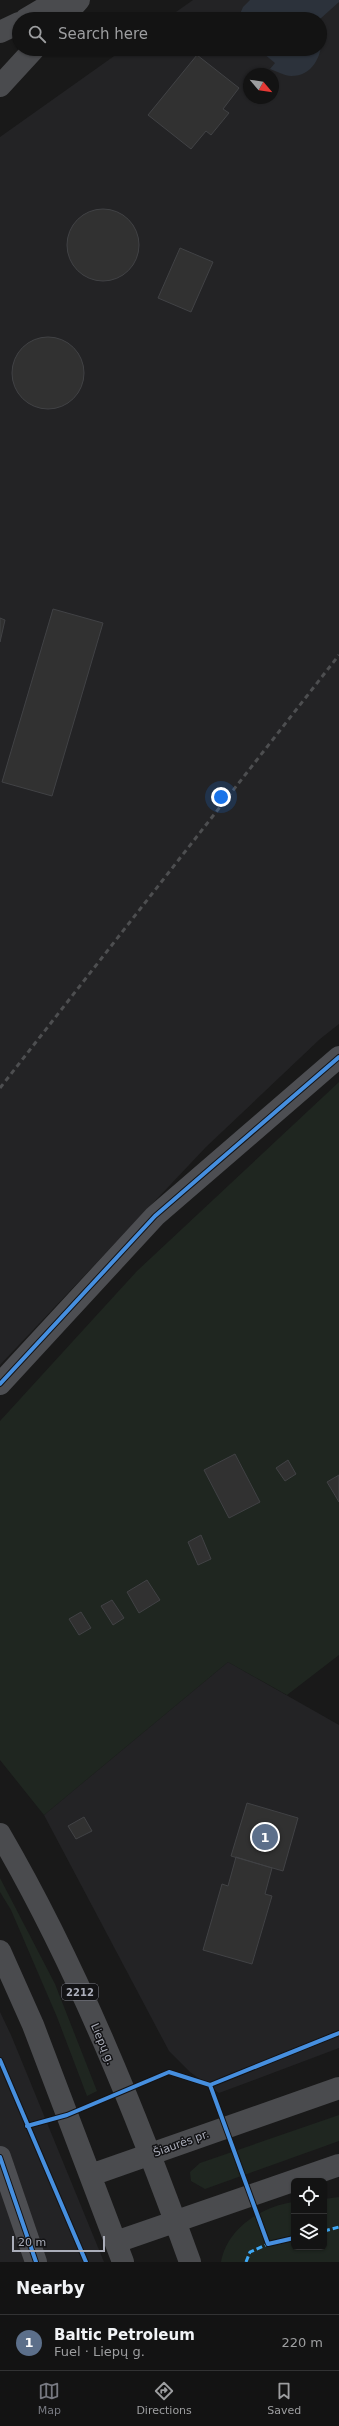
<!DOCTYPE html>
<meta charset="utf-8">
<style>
:root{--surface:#131313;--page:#202021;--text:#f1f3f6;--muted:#9d9ea0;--line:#323233;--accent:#777981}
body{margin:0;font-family:"DejaVu Sans",sans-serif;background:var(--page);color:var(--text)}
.controls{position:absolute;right:12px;bottom:12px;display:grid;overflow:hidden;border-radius:6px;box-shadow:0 1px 3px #0004}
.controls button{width:36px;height:36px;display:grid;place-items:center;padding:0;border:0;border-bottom:1px solid var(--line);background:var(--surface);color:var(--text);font:20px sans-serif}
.compass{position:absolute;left:243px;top:68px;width:36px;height:36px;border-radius:50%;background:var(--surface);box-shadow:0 1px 3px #0004;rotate:119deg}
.scale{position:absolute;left:12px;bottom:10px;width:93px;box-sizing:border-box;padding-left:4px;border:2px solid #aaadb9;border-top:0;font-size:11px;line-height:14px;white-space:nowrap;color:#aaadb9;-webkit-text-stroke:3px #131315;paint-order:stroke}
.you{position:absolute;left:221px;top:797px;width:14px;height:14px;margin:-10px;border:3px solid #fff;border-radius:50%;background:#1a73e8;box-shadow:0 0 0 6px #1a73e833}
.badge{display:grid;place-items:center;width:26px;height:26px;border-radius:50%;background:var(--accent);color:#fff;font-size:13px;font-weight:700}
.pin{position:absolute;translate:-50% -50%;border:2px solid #fff;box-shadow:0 1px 4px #0006}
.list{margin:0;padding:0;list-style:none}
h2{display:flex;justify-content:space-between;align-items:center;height:52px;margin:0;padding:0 16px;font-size:17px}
h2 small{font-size:13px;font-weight:400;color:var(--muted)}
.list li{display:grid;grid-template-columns:26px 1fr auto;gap:12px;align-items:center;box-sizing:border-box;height:56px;padding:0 16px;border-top:1px solid var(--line)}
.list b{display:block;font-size:15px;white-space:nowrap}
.list p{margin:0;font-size:13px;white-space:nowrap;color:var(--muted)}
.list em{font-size:13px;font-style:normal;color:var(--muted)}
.icon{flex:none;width:22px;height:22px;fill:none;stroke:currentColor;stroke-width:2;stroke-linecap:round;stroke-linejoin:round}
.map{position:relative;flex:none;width:339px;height:2262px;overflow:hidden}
.search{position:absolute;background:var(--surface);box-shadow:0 1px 3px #0004;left:12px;right:12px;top:12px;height:44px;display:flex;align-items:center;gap:10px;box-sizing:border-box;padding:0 14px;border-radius:22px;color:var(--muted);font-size:15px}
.sheet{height:108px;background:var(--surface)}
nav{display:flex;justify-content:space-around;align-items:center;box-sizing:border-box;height:56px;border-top:1px solid var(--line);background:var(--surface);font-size:11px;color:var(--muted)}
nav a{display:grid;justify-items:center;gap:2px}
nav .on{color:var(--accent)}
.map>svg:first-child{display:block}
.built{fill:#232325;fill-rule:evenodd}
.green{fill:#1f2620}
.water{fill:#2c323b}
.building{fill:#313131;stroke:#414245}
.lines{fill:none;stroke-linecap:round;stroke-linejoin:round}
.minor{stroke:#4d4e52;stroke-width:22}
.major{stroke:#4a4b4e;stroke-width:22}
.rail{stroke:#4d4e50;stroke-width:3;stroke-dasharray:5 4;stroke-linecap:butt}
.quiet{stroke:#3fa9f5;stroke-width:3;stroke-dasharray:6 3;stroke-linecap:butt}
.cycleway-casing{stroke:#131315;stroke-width:6}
.cycleway{stroke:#468fdf;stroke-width:4}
.labels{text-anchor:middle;stroke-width:3;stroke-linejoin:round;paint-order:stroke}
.shield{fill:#131315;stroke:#7d7f88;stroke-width:1}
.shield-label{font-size:10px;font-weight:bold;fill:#aaadb9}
.street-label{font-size:11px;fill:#aaadb9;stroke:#131315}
</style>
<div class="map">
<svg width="339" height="2262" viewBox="0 0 339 2262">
<rect width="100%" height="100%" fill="#191919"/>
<path class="built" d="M193,0H339V1024L320,1039L206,1147L0,1365V137L124,49H320V19H166ZM249,74H273V98H249Z
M228,1662L339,1725V2048L219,2093L190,2072L169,2051L44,1815Z
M0,2012L11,2035L104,2262H0Z"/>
<path class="green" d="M339,1082V1655L287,1695L228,1662L44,1815L0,1760V1421L137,1271Z
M0,1878L55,1984L97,2091L87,2096L57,2017L11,1910L0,1892Z
M339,2115V2141L205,2189L191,2181L190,2172L200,2163Z
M339,2197V2262H221C227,2228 262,2206 294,2202V2247H324V2199Z"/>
<path class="water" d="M250,0H339V2L320,19H238L243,7Z
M320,23C326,45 318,76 291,76C285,76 276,71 270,69L275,63L258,49H320Z"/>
<path class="building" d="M197,55L239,88L223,109L229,113L211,135L206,131L191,149L148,115Z
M67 245a36 36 0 1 1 72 0a36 36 0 1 1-72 0Z
M180,248L213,262L191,312L158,298Z
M12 373a36 36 0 1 1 72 0a36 36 0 1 1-72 0Z
M53,609L103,623L52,796L2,782Z
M0,618L5,620L0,642Z
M235,1454L260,1502L229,1518L204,1470Z
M288,1460L296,1474L285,1481L276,1468Z
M339,1475V1502L327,1482Z
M201,1535L211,1559L198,1565L188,1542Z
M147,1580L160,1600L139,1613L127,1592Z
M112,1600L124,1618L113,1625L101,1606Z
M81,1612L91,1628L79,1635L69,1619Z
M247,1803L298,1818L283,1871L231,1856Z
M84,1817L92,1831L76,1839L68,1826Z
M236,1857L272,1868L265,1894L272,1896L252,1964L203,1950L222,1884L228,1886Z"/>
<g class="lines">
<path class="minor" d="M0,1384L155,1216L339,1057
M0,2157L36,2262"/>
<path class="major" d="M26,19L58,0
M62,19L79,0
M0,32L19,23
M0,86L34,49
M0,1834C77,1966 138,2118 190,2262
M0,1951L33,2025L123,2262
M91,2175L339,2088
M116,2242L339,2165"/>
<path class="rail" d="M0,1088L339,655"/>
<path class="quiet" d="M324,2231L339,2227
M246,2262L250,2252L268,2244"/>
<g class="cycleway-casing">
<path id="cycleway" d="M0,1384L155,1216L339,1057
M0,2060L86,2262
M27,2126L67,2115L169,2072L210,2085
M0,2157L36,2262
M294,2238L268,2244L210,2085L339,2033"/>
</g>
<use href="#cycleway" class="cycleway"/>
</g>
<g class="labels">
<rect class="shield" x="62" y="1984" width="36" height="16" rx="3"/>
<g class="shield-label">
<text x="80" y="1996">2212</text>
</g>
<g class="street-label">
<text transform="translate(103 2044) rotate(67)" y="4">Liepų g.</text>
<text transform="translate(181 2143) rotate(-20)" y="4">Šiaurės pr.</text>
</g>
</g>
</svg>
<div class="controls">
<button><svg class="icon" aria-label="locate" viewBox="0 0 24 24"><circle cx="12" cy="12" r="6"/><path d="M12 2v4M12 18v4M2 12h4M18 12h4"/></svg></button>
<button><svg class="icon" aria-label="layers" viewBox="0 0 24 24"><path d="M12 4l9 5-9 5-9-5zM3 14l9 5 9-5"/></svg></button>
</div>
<svg class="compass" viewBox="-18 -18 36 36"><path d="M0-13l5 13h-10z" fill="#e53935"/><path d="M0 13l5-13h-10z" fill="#9d9ea0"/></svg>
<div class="scale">20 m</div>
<div class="you"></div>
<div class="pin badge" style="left:265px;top:1837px;background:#5c6f8a">1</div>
<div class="search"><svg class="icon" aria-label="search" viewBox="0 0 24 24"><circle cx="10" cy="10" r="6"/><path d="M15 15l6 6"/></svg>Search here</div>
</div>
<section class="sheet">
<h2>Nearby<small></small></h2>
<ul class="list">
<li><span class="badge" style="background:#5c6f8a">1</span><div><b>Baltic Petroleum</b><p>Fuel · Liepų g.</p></div><em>220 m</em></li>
</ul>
</section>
<nav>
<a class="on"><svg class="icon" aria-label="map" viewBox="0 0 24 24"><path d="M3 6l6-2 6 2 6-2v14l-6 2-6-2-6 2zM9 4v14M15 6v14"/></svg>Map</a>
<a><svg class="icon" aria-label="directions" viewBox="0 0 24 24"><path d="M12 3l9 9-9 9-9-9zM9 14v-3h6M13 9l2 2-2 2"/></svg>Directions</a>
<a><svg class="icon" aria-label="saved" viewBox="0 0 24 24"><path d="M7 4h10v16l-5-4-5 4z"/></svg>Saved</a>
</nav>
